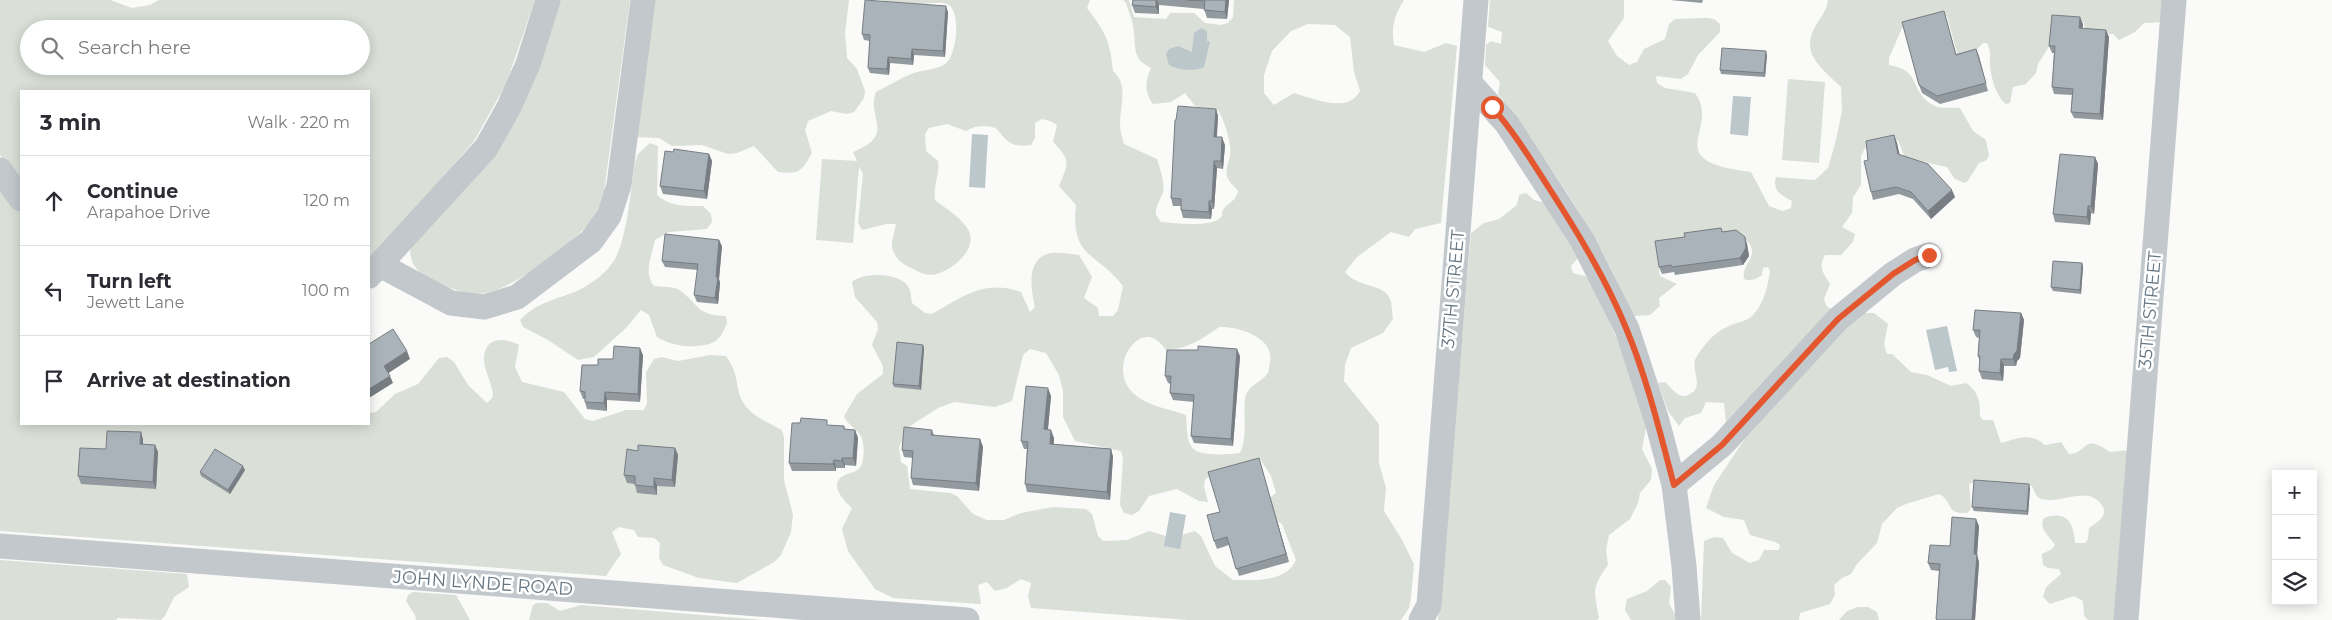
<!DOCTYPE html>
<meta charset="utf-8">
<style>
:root{--surface:#fff;--page:#f2f2f3;--text:#2b2b33;--muted:#7c7c81;--line:#e1e1e2}
body{margin:0;font-family:Montserrat,sans-serif;background:var(--page);color:var(--text)}
.controls{position:absolute;right:15px;bottom:15px;display:grid;overflow:hidden;border-radius:0px;box-shadow:0 2px 12px #0003}
.controls button{width:45px;height:45px;display:grid;place-items:center;padding:0;border:0;border-bottom:1px solid var(--line);background:var(--surface);color:var(--text);font:25px sans-serif}
.stop{position:absolute;width:15px;height:15px;margin:-11px;border:4px solid #e4572e;border-radius:50%;background:#fff}
.stop.end{background:#e4572e;border-color:#fff;box-shadow:0 1px 5px #0008}
.list{margin:0;padding:0;list-style:none}
h2{display:flex;justify-content:space-between;align-items:center;height:65px;margin:0;padding:0 20px;font-size:21px}
h2 small{font-size:16px;font-weight:400;color:var(--muted)}
.list li{display:grid;grid-template-columns:32px 1fr auto;gap:15px;align-items:center;box-sizing:border-box;height:90px;padding:0 20px;border-top:1px solid var(--line)}
.list b{display:block;font-size:19px;white-space:nowrap}
.list p{margin:0;font-size:16px;white-space:nowrap;color:var(--muted)}
.list em{font-size:16px;font-style:normal;color:var(--muted)}
.icon{flex:none;width:28px;height:28px;fill:none;stroke:currentColor;stroke-width:2;stroke-linecap:round;stroke-linejoin:round}
.map{position:relative;flex:none;width:2332px;height:620px;overflow:hidden}
.search{position:absolute;background:var(--surface);box-shadow:0 2px 12px #0003;left:20px;top:20px;width:350px;height:55px;display:flex;align-items:center;gap:12px;box-sizing:border-box;padding:0 18px;border-radius:28px;color:var(--muted);font-size:19px}
.panel{position:absolute;background:var(--surface);box-shadow:0 2px 12px #0003;left:20px;top:90px;width:350px;height:335px;border-radius:0px}
.map>svg:first-child{display:block}
.green{fill:#dadfd7;fill-rule:evenodd}
.water{fill:#bbc7cb}
.lines{fill:none;stroke-linecap:round;stroke-linejoin:round}
.street{stroke:#c3c8cc;stroke-width:25}
.wall{fill:#929a9f}
.shaded-wall{fill:#777d82}
.building{fill:#aab3b9;stroke:#777d82}
.route{stroke:#e4572e;stroke-width:6}
.labels{text-anchor:middle;stroke-width:5;stroke-linejoin:round;paint-order:stroke}
.street-label{font-size:18px;fill:#657683;stroke:#fff}
</style>
<div class="map">
<svg width="2332" height="620" viewBox="0 0 2332 620">
<rect width="100%" height="100%" fill="#fafaf8"/>
<path class="green" d="M0,0H110L132,8L150,5L159,0H535L506,84L474,141L369,262V91H21V182L0,155ZM29,29H361V66H29Z
M556,0H630L604,192C601,201 598,212 592,220C574,242 517,286 489,292C468,298 450,288 431,279C415,271 408,262 411,243L482,161Z
M650,0H849L845,33L847,58L857,69L865,91L864,98L854,112L847,114L831,111L808,121L805,130L812,153C801,172 800,174 778,172L754,146L737,153L728,154L702,145L672,146L659,138L632,137Z
M879,0H1090L1087,8C1105,32 1110,40 1113,71C1129,85 1120,105 1120,124C1120,131 1122,138 1124,144L1157,159C1160,169 1165,182 1163,192C1160,201 1155,206 1156,215L1161,222C1174,223 1212,228 1221,217C1223,214 1221,214 1223,210C1229,201 1235,203 1238,191C1235,187 1230,183 1228,179C1224,170 1229,163 1230,155C1232,143 1224,120 1218,110L1195,106L1185,93L1171,102L1153,104C1144,92 1145,82 1151,68C1130,58 1137,45 1133,26C1132,18 1128,10 1126,3L1123,0H1129L1134,17L1166,19L1170,13H1194L1205,23L1220,25L1228,23L1233,17L1234,0H1404C1394,16 1391,27 1394,45L1424,52L1446,43L1457,46L1441,223L1415,229L1409,237L1391,232L1357,257L1345,272C1357,288 1384,283 1390,299C1392,304 1392,313 1393,319L1383,333L1351,348L1345,365L1344,381L1379,424V463L1386,488L1384,511L1401,538L1414,564L1411,598L1409,608L1401,620H1189L1031,608L1028,596L1031,583L1021,579L1007,588L995,591L987,582L978,585L981,604L893,598L875,589L848,551L842,529L852,508C844,501 827,483 845,475C851,472 858,472 861,466C864,461 864,449 863,443C862,430 848,427 844,416L857,394L883,374V366L872,345L878,329L877,322L855,297L852,282C863,272 901,272 909,288C911,292 911,299 912,303L925,313L932,314C963,297 984,279 1021,292L1030,312L1035,307C1031,289 1025,258 1051,253C1060,252 1070,254 1079,255L1092,277L1084,298L1098,308L1099,316H1113L1118,310L1123,286C1097,252 1070,258 1076,205L1059,186C1068,163 1072,161 1053,142L1057,125L1050,121L1042,119L1035,123V138L1031,145C1012,148 1007,142 996,128C986,125 975,125 966,131L947,124L929,128L925,134L926,151L938,161C940,174 933,186 935,200C946,209 962,218 969,231C978,251 948,274 931,275C923,275 916,270 909,267C901,263 894,257 892,247C891,241 895,231 896,224H886L862,230L858,223L863,174L859,167L853,243L816,240L822,159L857,161L853,152C897,134 866,119 876,92C888,86 899,79 911,74C921,70 934,70 944,65C957,58 962,9 947,4C935,0 912,7 898,7L892,2ZM1308,24L1335,25L1350,37L1354,72L1360,91C1348,114 1315,99 1294,93L1274,105L1264,93V75L1272,51L1291,31ZM1219,327C1237,326 1275,337 1270,362C1269,365 1269,370 1268,373C1261,383 1247,385 1245,399C1243,416 1248,436 1240,453C1229,454 1198,458 1191,446C1186,439 1187,423 1186,415C1172,410 1154,407 1141,399C1104,378 1132,326 1155,339C1159,341 1163,346 1166,350C1189,348 1201,340 1219,327ZM1030,349L1046,353L1059,375L1063,391V417L1075,441L1121,451L1123,458L1120,505L1124,513L1132,515L1139,511L1149,496L1177,489L1199,501L1208,502L1204,486L1205,479L1234,466L1260,459L1271,476L1276,493L1263,503L1260,510L1282,524L1296,560C1286,583 1254,580 1233,580L1215,566L1201,536L1195,531L1172,538L1149,531L1127,540L1103,541L1098,536L1092,514L1086,509L1053,507L1021,513L1004,520H987L973,514L957,496L950,493L910,489L907,466L901,462L899,447L910,426L938,408L954,402L995,407L1012,401L1023,355Z
M1490,0H1624V18L1608,41L1617,56L1629,65L1637,62L1644,49L1665,39L1669,24L1675,19L1707,18L1714,19L1720,24V32L1698,55L1688,74L1681,79L1656,76L1657,83L1665,88L1695,93C1722,129 1656,161 1751,172L1769,206L1783,211L1791,208L1792,201C1781,195 1772,191 1776,177L1815,180L1828,168L1835,144L1842,111L1841,87C1822,68 1799,54 1816,25C1821,17 1827,10 1828,0H2164L2162,22L2144,23L2135,32L2119,40L2113,34L2085,33L2084,22L2052,21L2050,45L2038,64L2036,73L2026,84L2013,87L2010,103L2006,104C1996,96 1992,80 1990,67C1989,57 1992,53 1987,43H1983L1970,57L1959,60L1947,16L1902,28L1889,58V65C1923,70 1908,93 1935,106C1942,109 1953,107 1960,108L1973,131L1986,140L1989,155L1987,160L1979,163L1967,182L1964,183L1954,178L1947,167L1905,158L1898,140L1865,148L1861,156V185L1853,197L1852,213L1842,227L1855,234L1853,242L1841,255H1825C1818,267 1823,273 1830,284L1824,299L1826,305L1833,312L1726,424L1724,403L1706,402L1701,413L1685,418L1679,426L1668,411L1658,383L1665,382C1673,389 1679,401 1690,394C1706,386 1688,368 1697,356C1705,344 1713,333 1727,327C1736,322 1748,322 1754,314C1764,303 1768,285 1770,271L1768,267L1763,268L1762,275C1757,279 1750,282 1744,279C1740,262 1768,253 1738,234L1656,248L1660,276L1677,284L1659,298L1660,306L1650,315L1632,316C1600,235 1549,164 1498,94L1500,82L1485,65L1486,45L1491,41L1501,44L1502,32L1488,27Z
M1788,79L1825,82L1819,163L1782,160Z
M650,143L658,146L657,195C670,207 686,206 703,206L711,214L712,222L707,229L669,232L655,240C652,255 643,273 654,286C661,287 675,286 681,291C701,307 697,315 726,316L727,323C724,330 721,338 714,342C698,350 670,346 657,337L649,315L641,310L626,328L594,357L578,360L548,340L523,327L520,320C537,302 555,300 577,291C591,284 607,273 615,259C627,237 631,189 635,162L638,154Z
M0,184L21,211V424H369V413L376,412L395,394L418,384L439,358L447,357L454,362L468,385L487,403L493,397C493,384 483,369 484,358C485,337 504,337 519,345L515,367L522,382L564,392L585,419L593,421L626,410H644L647,403L646,372L654,359L662,357L678,361L710,355L726,356C738,373 735,379 740,396C746,414 767,422 782,430L784,438V480L793,515L791,532L781,555L774,562L737,583L699,578L663,565L659,558L660,543L654,538L638,537L634,530L619,527L612,532L621,554L606,576L0,531Z
M1526,193L1534,200L1546,203L1579,257L1571,266L1573,273L1589,277L1617,339L1647,423L1642,449L1652,469L1651,480L1640,493L1638,503L1630,519L1609,535L1606,550L1608,565C1591,589 1594,590 1599,618L1597,620H1438L1471,233L1484,223L1499,219L1517,205L1519,195Z
M1859,313H1874L1888,324L1884,344L1887,354H1892L1911,372L1927,375L1951,386L1966,383C1979,392 1980,402 1980,416L1983,420H1993L2001,443C2018,438 2030,432 2045,445L2061,442L2069,454C2089,453 2082,432 2110,452L2129,450L2116,620H2088L2084,616L2083,601L2074,596L2050,604L2043,597L2046,587L2061,574L2059,569L2048,568L2043,565L2042,554L2052,549L2055,545C2049,536 2038,528 2044,518C2067,510 2074,523 2075,543H2085L2088,539L2089,528C2095,523 2108,517 2103,507C2090,483 2060,505 2041,499C2036,497 2034,491 2032,486L1975,482L1969,484L1971,509L1967,513C1944,514 1954,501 1939,494L1906,504L1897,508L1882,524L1877,543L1857,564L1851,574L1842,578L1834,585L1835,595L1830,604L1800,613L1799,620H1701L1704,541L1714,537L1723,538L1732,553L1750,563L1759,560L1764,550H1779L1780,545L1775,542L1750,535L1744,520L1724,517L1706,508L1714,485L1748,434Z
M0,560L187,574L189,587L174,597L165,616L161,620L118,618L116,620H0Z
M1660,580H1665L1671,587L1669,603L1678,620H1631L1625,610L1627,599L1647,591Z
M413,592L456,595L470,620H416L415,615L406,601L408,595Z
M537,603H547L560,611L581,605L763,620H529L533,605Z
M1858,607H1868L1877,612L1879,620H1839L1847,611Z"/>
<path class="water" d="M1201,28L1207,31V41L1210,42L1204,67C1195,72 1177,70 1169,65L1166,54L1169,49L1178,46L1192,52L1194,33Z
M1733,96L1751,97L1748,136L1730,134Z
M972,134L988,135L985,188L969,187Z
M1947,326L1957,371L1949,372L1948,367L1935,370L1926,330Z
M1170,512L1186,515L1180,549L1164,546Z"/>
<g class="lines">
<path class="street" d="M1470,83L1507,124L1582,240L1627,329L1657,421L1674,485L1684,566L1688,620
M0,170L21,199
M380,265L451,303L484,307L517,297L591,241L609,216L619,185L643,0
M369,276L486,148L509,107L528,64L548,0
M1674,485L1722,445L1838,319L1893,274L1915,260L1929,255
M0,546L967,620
M1421,620L1429,605L1476,0
M2126,620L2174,0"/>
</g>
<path class="wall" d="M1133,0H1229L1227,19L1207,18L1204,9L1159,5V14L1135,13L1132,5Z
M1670,0H1703L1702,3Z
M948,12L945,57L914,55L913,65L890,63L889,75L870,73L868,68L870,41L864,40L862,34Z
M1946,18L1956,54L1976,49L1988,91L1940,104L1922,93L1919,85Z
M2083,24L2082,28L2109,37L2103,120L2074,118L2071,112L2072,95L2054,94L2052,87L2054,53H2052L2049,46Z
M1767,55L1765,77L1721,74L1720,70Z
M1216,109L1218,116L1217,137L1225,145L1223,169L1217,168L1214,209H1212L1211,219L1183,218L1181,210V206H1173L1171,198L1176,120Z
M1894,135L1897,143L1899,154L1955,197L1931,219L1913,199L1899,194L1873,200L1871,192L1868,160Z
M709,154L712,161L707,199L663,194L660,186Z
M2095,157L2098,164L2094,214L2091,213L2090,225L2055,222L2053,214Z
M1721,228L1723,232L1747,244L1749,256L1743,265L1675,275L1674,272L1662,274L1659,267L1685,237Z
M722,246L719,279L720,283L718,304L697,302L694,295L698,270L665,267L662,261Z
M2082,263L2083,267L2081,294L2053,291L2051,287Z
M2021,313L2024,320L2020,358L2017,361L2016,366H2004L2003,381L1982,379L1979,371L1980,362L1978,356L1979,338L1976,337L1973,330Z
M923,345L924,349L921,390L894,387L893,384Z
M643,355L640,402L607,400V411L587,409L585,402V399H583L580,391L598,365L613,359Z
M1240,356L1233,446L1194,443L1191,436L1194,402L1173,400L1170,393L1171,384L1168,383L1165,376Z
M1051,396L1048,430L1054,438V444L1111,449L1113,457L1110,500L1027,492L1025,484L1027,449H1024L1021,441Z
M829,425L844,426L845,429L855,430L858,438L856,466L845,465V468H836V471H792L789,463Z
M932,430L934,435L980,439L983,447L979,491L913,485L911,478L913,458L904,457L902,450Z
M141,432L143,440V444L155,445L158,452L156,489L81,484L78,476L106,449Z
M675,448L678,455L675,487L657,486V495L637,493L635,484L627,483L624,475L638,451Z
M1261,466L1289,562L1239,576L1229,545L1217,549L1214,541L1220,512Z
M245,470L230,494L201,476L200,472Z
M2030,488L2028,515L1974,511L1972,507Z
M1979,526L1977,555L1979,562L1975,620H1936L1939,571L1931,570L1928,563L1950,546Z"/>
<path class="shaded-wall" d="M1156,0H1157L1159,5V14L1156,7Z
M1226,0H1229L1227,19L1225,12Z
M946,6L948,12L945,57L943,51Z
M2080,17L2083,24L2082,35L2079,28Z
M2106,30L2109,37L2103,120L2100,114Z
M912,49L914,55L913,65L911,59Z
M1976,49L1979,56L1988,91L1986,83Z
M1766,51L1767,55L1765,77L1764,73Z
M888,57L890,63L889,75L887,69Z
M1216,109L1218,116L1216,144L1214,137Z
M1894,135L1897,143L1901,161L1898,154Z
M1222,137L1225,145L1223,169L1221,161Z
M709,154L712,161L707,199L704,191Z
M2095,157L2098,164L2094,214L2091,206Z
M1214,161L1217,168L1214,209L1212,201Z
M1952,190L1955,197L1931,219L1928,211Z
M1209,201L1212,209L1211,219L1209,212Z
M2088,206L2091,213L2090,225L2087,217Z
M1745,237L1747,244L1749,256L1743,265L1740,258Z
M719,240L722,246L719,279L720,283L718,304L715,298L716,277Z
M2082,263L2083,267L2081,294L2080,290Z
M2021,313L2024,320L2020,358L2017,361L2016,366L2013,359L2014,354Z
M923,345L924,349L921,390L919,386Z
M640,348L643,355L640,402L638,394Z
M1237,349L1240,356L1233,446L1231,439Z
M407,351L410,359L387,374L384,366Z
M2001,359L2004,366L2003,381L2000,373Z
M390,376L393,383L369,398V389Z
M1048,388L1051,396L1047,437L1044,429Z
M605,392L607,400V411L604,403Z
M855,430L858,438L856,466L853,458Z
M1051,430L1054,438L1053,451L1050,444Z
M141,432L143,440V452L140,444Z
M980,439L983,447L979,491L976,483Z
M155,445L158,452L156,489L153,482Z
M675,448L678,455L675,487L672,480Z
M1111,449L1113,457L1110,500L1107,492Z
M842,458L845,465V468L842,461Z
M1259,458L1261,466L1289,562L1286,554Z
M834,460L836,468V471L833,464Z
M243,466L245,470L230,494L228,490Z
M654,478L657,486V495L654,487Z
M2029,484L2030,488L2028,515L2027,511Z
M1976,519L1979,526L1977,555L1979,562L1975,620H1972L1974,554Z"/>
<path class="building" d="M865,0L946,6L943,51L912,49L911,59L888,57L887,69L868,68L870,35L862,34Z
M1133,0H1156V7L1132,5Z
M1187,0H1226L1225,12L1204,10L1205,1Z
M1944,11L1956,55L1976,49L1986,83L1937,96L1919,85L1902,22Z
M2052,15L2080,17L2079,28L2106,30L2100,114L2071,112L2073,89L2052,87L2055,46H2049Z
M1722,48L1766,51L1764,73L1720,70Z
M1178,106L1216,109L1214,137H1222L1221,161H1214L1212,201H1209V212L1181,210V199L1171,198L1175,120H1176Z
M1894,135L1898,154L1928,164L1952,190L1928,211L1911,192L1896,187L1871,192L1864,161L1868,160L1866,141Z
M674,149L709,154L704,191L660,186L665,151L673,152Z
M2060,154L2095,157L2091,206H2088L2087,217L2053,214Z
M1721,228L1722,232L1736,230L1745,237L1746,248L1740,258L1672,267L1671,265L1659,267L1655,241L1685,237L1684,233Z
M665,234L719,240L716,277H718L715,298L694,295L698,264L662,261Z
M2053,261L2082,263L2080,290L2051,287Z
M1975,310L2021,313L2017,351L2014,354L2013,359H2001L2000,373L1979,371L1980,356H1978L1980,330H1973Z
M393,329L407,351L384,366L390,376L369,389V344Z
M897,342L923,345L919,386L893,384Z
M614,346L640,348L638,394L605,392L604,403L585,402V392L580,391L582,365H598V359H613Z
M1198,346L1237,349L1231,439L1191,436L1194,395L1170,393L1171,376H1165L1167,350H1198Z
M1026,386L1048,388L1044,429L1051,430L1050,444L1111,449L1107,492L1025,484L1028,442L1021,441Z
M801,418L827,420V425L844,426V429L855,430L853,458H842V461L834,460L833,464L789,463L792,423H800Z
M904,427L932,430L931,435L980,439L976,483L911,478L913,451L902,450Z
M107,431L141,432L140,444L155,445L153,482L78,476L80,448L106,449Z
M638,445L675,448L672,480L654,478V487L635,485V476L624,475L627,449L638,451Z
M215,449L243,466L228,490L200,472Z
M1259,458L1286,554L1236,569L1227,537L1214,541L1207,515L1220,512L1208,472Z
M1974,480L2029,484L2027,511L1972,507Z
M1952,517L1976,519L1974,554H1977L1972,620H1938L1936,619L1940,564L1928,563L1930,545L1950,546Z"/>
<g class="lines">
<path class="route" d="M1492,107C1514,132 1531,160 1549,188C1578,233 1606,279 1626,328C1647,378 1660,433 1674,485L1722,445L1838,319L1893,274L1915,260L1929,255"/>
</g>
<g class="labels">
<g class="street-label">
<text transform="translate(1453 289) rotate(-85)" y="6">37TH STREET</text>
<text transform="translate(2150 310) rotate(-85)" y="6">35TH STREET</text>
<text transform="translate(483 583) rotate(4)" y="6">JOHN LYNDE ROAD</text>
</g>
</g>
</svg>
<div class="controls">
<button>+</button>
<button>−</button>
<button><svg class="icon" aria-label="layers" viewBox="0 0 24 24"><path d="M12 4l9 5-9 5-9-5zM3 14l9 5 9-5"/></svg></button>
</div>
<div class="stop" style="left:1492px;top:107px"></div>
<div class="stop end" style="left:1929px;top:255px"></div>
<div class="search"><svg class="icon" aria-label="search" viewBox="0 0 24 24"><circle cx="10" cy="10" r="6"/><path d="M15 15l6 6"/></svg>Search here</div>
<section class="panel">
<h2>3 min<small>Walk · 220 m</small></h2>
<ul class="list">
<li><svg class="icon" aria-label="ahead" viewBox="0 0 24 24"><path d="M12 20V5M6 11l6-6 6 6"/></svg><div><b>Continue</b><p>Arapahoe Drive</p></div><em>120 m</em></li>
<li><svg class="icon" aria-label="left" viewBox="0 0 24 24"><path d="M17 20v-9H6M10 6l-5 5 5 5"/></svg><div><b>Turn left</b><p>Jewett Lane</p></div><em>100 m</em></li>
<li><svg class="icon" aria-label="arrive" viewBox="0 0 24 24"><path d="M6 21V4h12l-3 4 3 4H6"/></svg><div><b>Arrive at destination</b></div></li>
</ul>
</section>
</div>
